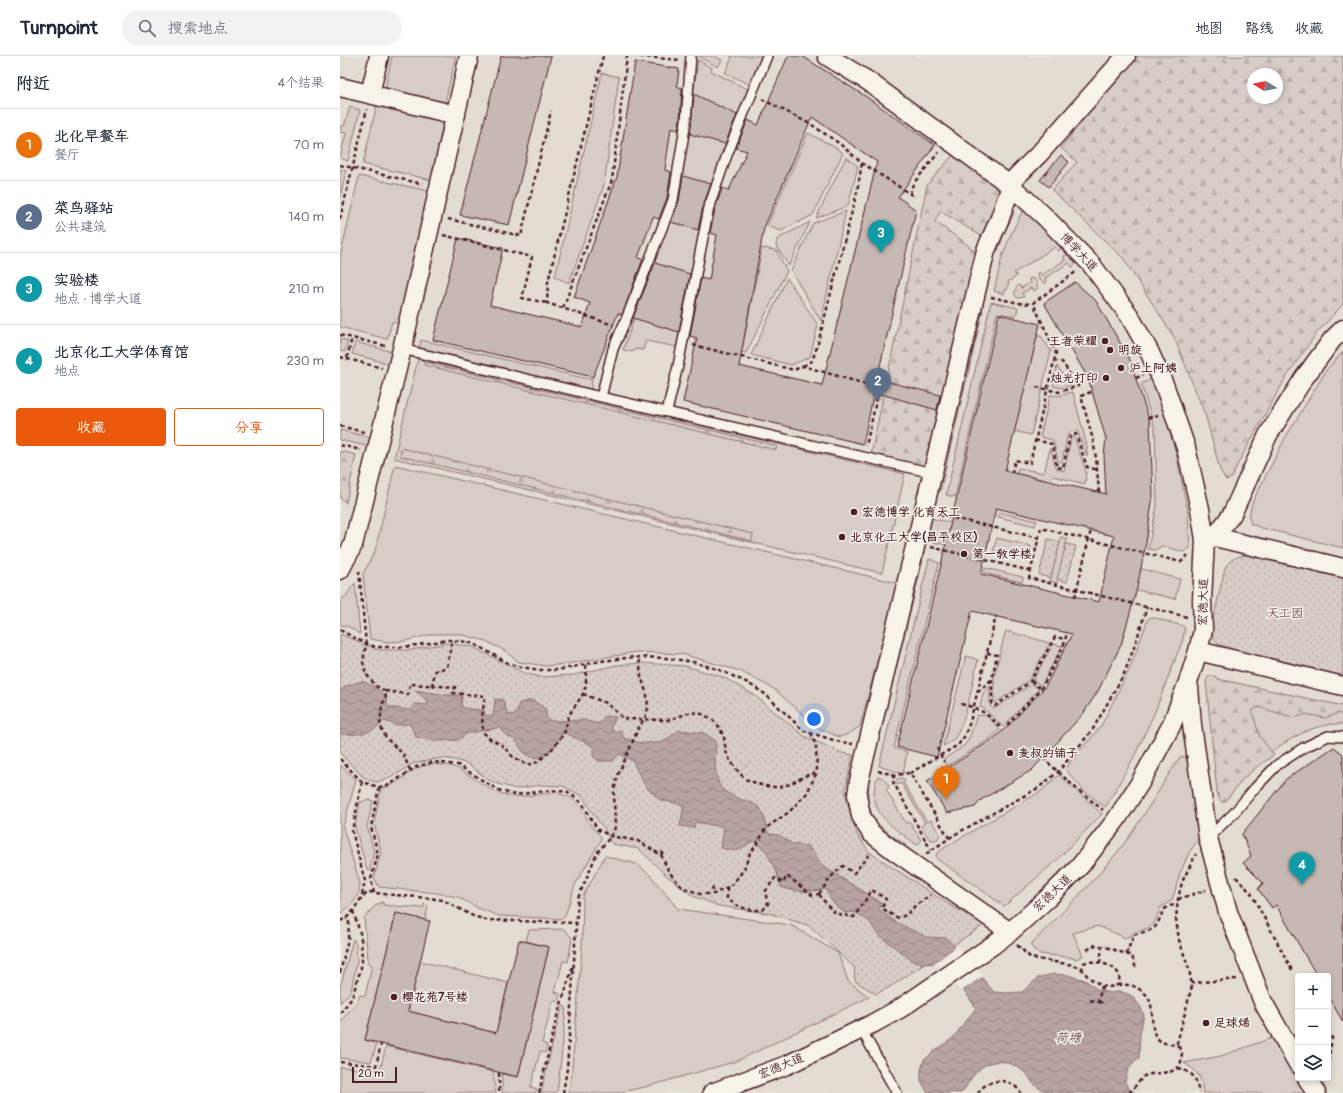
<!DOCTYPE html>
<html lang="zh">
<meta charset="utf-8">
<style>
:root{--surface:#fff;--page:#f2f2f3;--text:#1f2937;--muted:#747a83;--line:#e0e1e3;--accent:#ea580c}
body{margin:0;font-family:Pangolin,"LXGW WenKai TC",sans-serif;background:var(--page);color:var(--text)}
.controls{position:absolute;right:12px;bottom:12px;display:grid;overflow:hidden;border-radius:4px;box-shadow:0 2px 6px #0003}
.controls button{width:36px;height:36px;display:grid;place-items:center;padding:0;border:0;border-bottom:1px solid var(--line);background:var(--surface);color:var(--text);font:20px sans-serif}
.compass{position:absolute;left:907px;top:12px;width:36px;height:36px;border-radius:50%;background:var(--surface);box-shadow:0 2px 6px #0003;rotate:280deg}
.scale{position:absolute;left:12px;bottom:10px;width:45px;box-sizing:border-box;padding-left:4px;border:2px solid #4a1f2b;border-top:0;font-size:11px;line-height:14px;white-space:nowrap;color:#4a1f2b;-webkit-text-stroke:3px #f7f3e8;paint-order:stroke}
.you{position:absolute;left:474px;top:663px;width:14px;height:14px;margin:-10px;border:3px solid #fff;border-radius:50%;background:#1a73e8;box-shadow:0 0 0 6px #1a73e833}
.badge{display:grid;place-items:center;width:26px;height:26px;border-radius:50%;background:var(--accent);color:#fff;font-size:13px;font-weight:700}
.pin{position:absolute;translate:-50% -33px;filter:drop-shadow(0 1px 2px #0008)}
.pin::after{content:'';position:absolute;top:21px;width:14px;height:12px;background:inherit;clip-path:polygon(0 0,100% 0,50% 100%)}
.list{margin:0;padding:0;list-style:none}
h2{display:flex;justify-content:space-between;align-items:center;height:52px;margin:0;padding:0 16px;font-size:17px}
h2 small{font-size:13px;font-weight:400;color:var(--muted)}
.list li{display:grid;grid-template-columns:26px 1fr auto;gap:12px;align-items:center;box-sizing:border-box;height:72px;padding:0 16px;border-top:1px solid var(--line)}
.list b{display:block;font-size:15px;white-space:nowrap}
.list p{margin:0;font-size:13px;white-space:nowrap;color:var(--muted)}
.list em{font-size:13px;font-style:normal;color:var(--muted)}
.actions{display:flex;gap:8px;padding:12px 16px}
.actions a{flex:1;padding:9px 0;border:1px solid var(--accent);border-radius:4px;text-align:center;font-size:14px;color:var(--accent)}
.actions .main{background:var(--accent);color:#fff}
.icon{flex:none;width:22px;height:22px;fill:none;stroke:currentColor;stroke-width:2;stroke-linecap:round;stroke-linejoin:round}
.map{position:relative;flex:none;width:1003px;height:1037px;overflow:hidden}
header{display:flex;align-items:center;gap:24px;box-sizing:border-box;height:56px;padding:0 20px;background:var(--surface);border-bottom:1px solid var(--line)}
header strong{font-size:19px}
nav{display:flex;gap:22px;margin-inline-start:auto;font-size:14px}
.search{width:280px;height:36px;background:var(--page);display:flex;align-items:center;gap:10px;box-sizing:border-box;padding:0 14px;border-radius:22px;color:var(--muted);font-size:15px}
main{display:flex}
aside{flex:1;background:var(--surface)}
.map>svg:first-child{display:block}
.built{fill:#e3dcd2;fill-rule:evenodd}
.grass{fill:#d8cdc6;stroke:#917678}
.forest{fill:url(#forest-firs);stroke:#917678;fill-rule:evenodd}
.park{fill:url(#park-dots);stroke:#917678}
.water{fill:url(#water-waves);stroke:#8b6f72}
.pier{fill:#f0ebe0}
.building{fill:#c6b8b3;stroke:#4a1f2b;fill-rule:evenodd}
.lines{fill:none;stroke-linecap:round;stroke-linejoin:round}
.lane-casing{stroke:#4a1f2b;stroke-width:12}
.street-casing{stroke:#4a1f2b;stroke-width:21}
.path{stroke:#4a1f2b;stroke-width:2.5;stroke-dasharray:4 3;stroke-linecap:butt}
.lane{stroke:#f7f3e8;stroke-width:9}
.street{stroke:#f7f3e8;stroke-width:18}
.path-bridge{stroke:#4a1f2b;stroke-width:2.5;stroke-dasharray:4 3;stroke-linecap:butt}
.poi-dot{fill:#4a1f2b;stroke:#f7f3e8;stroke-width:1.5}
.labels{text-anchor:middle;stroke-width:3;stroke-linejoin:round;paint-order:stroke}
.street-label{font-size:12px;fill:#4a1f2b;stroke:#f7f3e8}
.poi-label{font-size:12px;font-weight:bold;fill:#4a1f2b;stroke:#f7f3e8;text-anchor:start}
.park-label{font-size:12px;fill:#6e4a52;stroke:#f7f3e8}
.water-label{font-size:13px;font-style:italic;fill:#704e55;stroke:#f7f3e8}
</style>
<header>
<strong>Turnpoint</strong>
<div class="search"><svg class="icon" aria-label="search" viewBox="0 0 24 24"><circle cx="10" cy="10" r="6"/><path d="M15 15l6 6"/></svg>搜索地点</div>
<nav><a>地图</a><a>路线</a><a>收藏</a></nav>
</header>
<main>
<aside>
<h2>附近<small>4个结果</small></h2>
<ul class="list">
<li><span class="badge" style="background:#e8710a">1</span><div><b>北化早餐车</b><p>餐厅</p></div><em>70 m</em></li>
<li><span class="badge" style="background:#5c6f8a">2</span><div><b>菜鸟驿站</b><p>公共建筑</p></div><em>140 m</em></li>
<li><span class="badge" style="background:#0f9aa8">3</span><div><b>实验楼</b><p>地点 · 博学大道</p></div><em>210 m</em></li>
<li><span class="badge" style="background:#0f9aa8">4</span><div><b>北京化工大学体育馆</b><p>地点</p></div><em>230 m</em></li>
</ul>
<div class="actions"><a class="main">收藏</a><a>分享</a></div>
</aside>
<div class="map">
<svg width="1003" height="1037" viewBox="0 0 1003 1037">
<defs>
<pattern id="forest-firs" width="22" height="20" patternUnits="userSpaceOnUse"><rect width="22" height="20" fill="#d8cdc6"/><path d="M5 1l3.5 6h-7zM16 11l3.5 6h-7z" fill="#bbb0aa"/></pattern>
<pattern id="park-dots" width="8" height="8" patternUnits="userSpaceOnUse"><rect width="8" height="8" fill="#d8cdc6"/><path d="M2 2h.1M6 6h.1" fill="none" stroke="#bbb0aa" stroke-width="1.8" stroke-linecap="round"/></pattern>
<pattern id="water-waves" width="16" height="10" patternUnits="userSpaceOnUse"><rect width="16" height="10" fill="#b7a4a2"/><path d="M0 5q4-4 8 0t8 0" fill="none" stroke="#978584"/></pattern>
</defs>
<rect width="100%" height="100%" fill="#f0ebe0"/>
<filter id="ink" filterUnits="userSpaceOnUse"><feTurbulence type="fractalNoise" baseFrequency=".025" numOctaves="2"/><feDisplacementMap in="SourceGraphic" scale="8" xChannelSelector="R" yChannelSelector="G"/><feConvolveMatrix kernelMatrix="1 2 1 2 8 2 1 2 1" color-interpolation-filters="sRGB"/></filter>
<g filter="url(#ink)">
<path class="built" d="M0,0H1003V1037H0ZM913,18H937V42H913ZM958,920H988V1022H958Z"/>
<path class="grass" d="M52,0H116L105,46L45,33Z
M359,0H374L382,4L378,11L359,1Z
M390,0H422L411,29L385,17L392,2Z
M358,4L372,12L371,15L409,34L367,144L337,291L306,285L303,294L295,293L293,296L283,294L340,134Z
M262,17L279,21L264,129L229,227L215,221Z
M37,48L104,63L91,124L23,108Z
M10,51L20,54L8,105L0,102L6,77L0,76V70H4Z
M468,77L493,90L503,97L473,159L441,175L427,170Z
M506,101L518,110L508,150L476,162Z
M0,113L6,115L0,142Z
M19,120L89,135L60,267L52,266L47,283L0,271V201Z
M683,154L720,186L724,191L718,195L715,191L674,217L677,220L669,225L667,234H665L664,238L654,235L662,201L671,178Z
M506,155L481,265L451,215L473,167Z
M670,155L674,157L665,175L658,195L654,192Z
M470,166L449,210L436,190L437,183Z
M422,192L436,194L447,215L406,297L356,285L354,283L402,294Z
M726,199H732L736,204L734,210L732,211L729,207L705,222L707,226L705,227L699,224L698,218L699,216L702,219L725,204L723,201Z
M447,222L478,269L470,301L451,309L411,299Z
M692,222C697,224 698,228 697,233L694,235L691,232L682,237L684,241L678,242C672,239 675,232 679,229L681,232L690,227L689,223Z
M651,246L678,252L676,260L657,257L615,441L606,439Z
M697,280H701L711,295L691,379L674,375Z
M0,283L8,285L5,296L0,295Z
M81,284L252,324L251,333L79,292Z
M15,286L53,296L50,308L12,298Z
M1003,296V492L922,472L911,468L909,461L912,447L944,384L987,313Z
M78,303L565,418L542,517L54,402Z
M717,310L731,329L722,332L713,330Z
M812,323L818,336L836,397L848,456L850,492L844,496L822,490L815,494L808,493L817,449L815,373L801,328Z
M733,336L747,390V400L737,374L728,377L722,406L718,405L713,384L700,381L710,339L717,340Z
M0,374L33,382L30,391L0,384Z
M734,380L746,415L745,428L713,420L711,425L677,418L678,412L704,417L710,392L717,413L724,415L731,382Z
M55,409L558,527L520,670L509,678L499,681L481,673L468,663L434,633L400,615L342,598L297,596L226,608L206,610L179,606L165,595L146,585L119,578H93L65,585L48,586L30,583L23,518L35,495Z
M659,456L697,465L695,470L658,461Z
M590,462L642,474L636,496L585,484Z
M721,481L727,483L717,527L710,525Z
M657,482L691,490L688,504L653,495Z
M589,503L599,507L554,692L567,696L563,718L539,710Z
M645,512L683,521L682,526L644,517Z
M798,512L840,523L835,543L793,533Z
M15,527L20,578L9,571L0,569V544L6,540Z
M812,561L843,570L845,572L843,583L814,658L794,701L768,747L765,751L745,736L726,714L730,706L761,670L790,612L808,563Z
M666,575L710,587L689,624L655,647L654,646V622L664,581Z
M713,588L722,590L701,630L693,624Z
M626,600L638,604C633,624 626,668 614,683C611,687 607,688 603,690Z
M886,625L1003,653V668C968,666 939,691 911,710Z
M692,628L699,633L663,671L645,653L640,651L643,637L650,630V650L654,653Z
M637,659L647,660L660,673L651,682L607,710L603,704L625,689L630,680Z
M844,700L847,704L862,777L849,797L840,817L833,842L831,845L821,851L814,868L806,873L798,875L786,882L758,870L733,877L743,900L736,903L728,901L700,898L694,894L690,889C724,854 763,818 791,778C808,754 823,726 840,701Z
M92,708C101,709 111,709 119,713C137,723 150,737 171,740C191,743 212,731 231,742C241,748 245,760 251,770C254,774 258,777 261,781V784L235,829L225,860L222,863L159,860L138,852L118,841L97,837L39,831L34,822L41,796L34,767L41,732C60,729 67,715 82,710C85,709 89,709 92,708Z
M0,709L16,723L3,772L20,827C20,842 11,850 0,858Z
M719,719L762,758L718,803L668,847L664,850L597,803L596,798L610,788L700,736Z
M538,720C544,722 547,726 549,731L546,734L566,767L569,766L580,782L581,785L577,789C553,771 523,755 538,720Z
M561,722L566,724L563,726L587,766L591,764L600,778L597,784H590L581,770L585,767L561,727L557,729L555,727L557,723Z
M525,729H529C523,761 542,773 566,789L564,794L538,776L527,759Z
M30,744L33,745L27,770L34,795L30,814L28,815L27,814L15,771L20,746Z
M265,800L297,808L310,819L338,853L451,869L498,897L508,925L529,941L397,1005L309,1030L276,1037H228L231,1024L242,891L243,840Z
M43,846V849L83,852L84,848L88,850L85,864L56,857L25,984L37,987L31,1006L0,1002C0,995 0,973 0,968C5,957 17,950 20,939L25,940L32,909L27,907L28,903L24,862L36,849Z
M224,873L232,882L228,906L223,905L215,936L220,938L218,946L213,945L202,987L207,989L205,997L200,995L191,1031L197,1033L195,1037H162V1018L178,1021L209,891L186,885L189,874Z
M13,883L16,888L17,905L11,935L0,947V932Z
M80,905L168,927L156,977L68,955Z
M223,950L226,951L220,1014L217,1035L214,1037H201L218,964Z
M932,982L966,1037H863C862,1021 858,1015 844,1007L881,1000Z
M46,990L153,1016L156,1037H0V1011L40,1014Z"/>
<path class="forest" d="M795,0H1003V248L976,278L946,321L897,409L892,422L886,424L880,414L866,361L834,281L783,202L712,134L737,106L721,92L771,28ZM913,18H937V42H913Z
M614,98L656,131L661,137L646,183L600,155L595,166L623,185L639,199L589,413L531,399L587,129Z
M639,254H643L600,436L595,435Z
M84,306L437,390L436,394L84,309Z
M61,392L413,478L412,485L60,400Z
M0,395L16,399L6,447L0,442Z
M579,503L583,504L537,690L532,689Z
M869,620H875L878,623L1003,650V659L998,657L985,662L966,658L955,662L918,651L912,655L920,681L934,699L914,713L902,724L884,747L880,744L877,736L866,625Z"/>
<path class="park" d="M708,483L720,486L711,522L699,519Z
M726,488L736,490L727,526L717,523Z
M906,499L1003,522V620L892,593L878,588L872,580L871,573L885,512C889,504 897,500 906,499Z
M0,578L39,594H70L107,587L133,591L184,617L201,621L234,619L276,609L303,607L345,610L383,621L414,639L464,680L502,697L513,699L505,735L511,761L518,780L529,796L605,846L644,869L548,932L536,938L515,925L514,911L470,870L432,858L379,850L353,840L327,820L299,793L272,788L264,772L260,768L242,740L223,730L199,729L176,733L158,728L147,723L128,708L115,704L102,702L72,708L59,717L38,726L28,724L21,719L0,697Z"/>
<path class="water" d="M22,625L35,631L46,641L48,651L70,654L74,648L88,649L85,642L74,634L107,639L122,640L121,651L130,653L144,654L145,660H153L155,643L163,644L168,659L176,658L179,647L192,644L206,653V661L211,665L243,664L259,668L265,660L276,661L271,672L275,677L280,674L284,682L301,687H321L340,674L364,677L376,685C376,700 372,721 383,734C387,737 395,741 400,743C406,745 415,747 420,752C426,760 424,770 429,778L439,779L452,788L468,790L484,811L542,847L539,854L556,866L586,881L607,882L654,936L666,937L682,936L698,922L713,918L727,919L745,924L758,934L771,937L780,935L792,940L800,950L804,959L800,978L799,1002C789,1008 787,1016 785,1026L788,1032L795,1037C779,1037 762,1037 746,1037C736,1037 725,1037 715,1036C712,1035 707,1036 703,1034C692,1030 692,1023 684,1016C667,1001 646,1002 633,1020C629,1025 626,1032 621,1037H588L581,1025V1014L584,1004L597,993L613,982L636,952L621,930L599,907L584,908L574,906L537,878L530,866L515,856L505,857L495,849L491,844L486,833C471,836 456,837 441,831L437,817L426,795L413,785L397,795L381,792L384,771L355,766L354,772L340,770L344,749L320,744L308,733L300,721L293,705L279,698L273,705H259L253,700V690L223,676C214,691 205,709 186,698C181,695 180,689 176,685C169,679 165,681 161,671L126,678L118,684L93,685L76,681L70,668L56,669L44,665C30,679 19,679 0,678V635L6,630Z"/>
<path class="pier" d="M617,890L643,920L621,935L598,909L591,910Z"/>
<path class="building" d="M161,0H211L169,169L120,159Z
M448,0H462L525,40L595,89L558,141L576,154L537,323L600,339L597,354L534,336L523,388L343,346L357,282L350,280L361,222L369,224L377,179L370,177L375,153L382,132L389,134L407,95L396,92L408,64L418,69ZM472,61L537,106L482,329L399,310L424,172Z
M295,6L339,13L337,30L342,32L340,64L338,74L331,72L325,114L331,116L327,142L319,163L313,161L298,202L303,203L282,259L278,257L253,321L93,284L118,182L163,192L150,249L242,271L250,247L234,241L277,121Z
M354,38L397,59L385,88L350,78Z
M721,99L729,106L709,131L700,124Z
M343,120L371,128L363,150L358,174L331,166L339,145Z
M315,207L350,218L339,276L293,262Z
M735,226L756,245L790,304L810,367L813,440L806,487L797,532L781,589L758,635L743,658L692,714L641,744L635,751L607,757L587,725L653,683L669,669L705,631L732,578L632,555L597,701L557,691L601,509L659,258L700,268L665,415L766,438L764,399L766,383L748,322L704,247ZM656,452L774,480L759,546L641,518Z
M994,691L1003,698V966L988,940V920H977L936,849L932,852L918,833L923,827L903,807L911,800L902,778L946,723Z
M56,857L90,865L68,955L156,977L179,884L209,891L178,1021L25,984Z"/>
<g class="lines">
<g class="lane-casing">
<path id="lane" d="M62,293L261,341L593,417
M261,341L273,293L287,261L333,144L346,65L351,0
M327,355L338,310L369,151L387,99L427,0
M868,782L894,757L915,732L937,709L963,692L988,680L1003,681
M521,973L557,1037"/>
</g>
<g class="street-casing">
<path id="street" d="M0,31L116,59
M30,38L39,0
M875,481L892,458L928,379L964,322L992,284L1003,273
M866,484L875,481L1003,512
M0,514L13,489L62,293L129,0
M858,595L1003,630
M849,631L852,669L868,782L888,856L923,946L958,1008
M670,876L553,794L531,777L521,760L519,749L517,739L519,725L646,194L660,162L671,130L676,121L699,98L786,0
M967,1022L976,1037
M372,1037L447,1009L532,968L561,952L653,889L670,876L708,842L740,810L776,764L800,727L831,670L848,626L858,595L863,574L862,544L865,484L860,453L846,392L825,331L809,295L789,259L751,208L704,160L671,130L528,25L487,0"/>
</g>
<path class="path" d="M263,0L208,226L207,247L273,269
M293,0L340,4
M422,43L472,69L500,88L522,107L575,141
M0,109L83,128
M570,138L573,128L599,96
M0,163L27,53
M108,163L181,180L211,55
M103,179L192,201L182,242L207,247
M651,241L684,248L693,247L737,215
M223,252L272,124L287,0
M0,279L46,290
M353,289L454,314L463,310L539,332L526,390
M0,301L42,312
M7,302L12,282
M463,310L472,305L477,291L517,136L522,107
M796,322L803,319
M696,331L719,336L738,330L722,306L714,305
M751,336L741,340L753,384L756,402L759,436
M808,362L818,359
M0,370L24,376
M695,384L712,388L717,411L723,412L730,380L736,378L747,411L758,414
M0,389L21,394
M672,417L675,404L690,407L716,297L693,247
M600,459L699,482
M591,491L691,515
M19,515L26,588L23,606L26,618L36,630L45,635L46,643L42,648L40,669L46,682L63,698L70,714
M735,541L751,474
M847,561L689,522L701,472L841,506L848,499
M0,574L26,588L36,591H64L108,584L128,586L138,590L168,607L180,611L201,614H218L261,605L295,601L327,602L353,606L377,613L406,626L425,638L464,675L500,686L513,688
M647,597L657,599L652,623V648L655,650L690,626L715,581L725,583
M691,625L701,633
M92,630L95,615L107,611L112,584
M45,635L68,638L70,628L115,631L113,637L145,640L142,660L143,676L150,683L162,689L172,700L187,709L198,706L214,691L224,678L229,659L243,638L246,629V608
M638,636L652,623
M243,638L266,647L284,663L328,664L352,656L362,658L372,663L380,672L384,682L386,696L391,706L398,715L405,723L421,729L431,731H440L450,728L467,719L476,717
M621,648C641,653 647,657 661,672
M669,669L668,668L701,633L723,591L727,577
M703,702L738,734L763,754
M0,703L22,726L39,731L49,729L76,711L93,706L118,709L158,734L175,739L211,734L228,736L242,747L258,774L271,780L298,785L321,799L329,816L342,831L360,838H374L392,829L404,813L410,797L416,790L426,772L449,756L467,737L477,716L476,690L471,677
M538,715L555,719L570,717L609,782
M570,717L618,689L624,681L630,666L656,560
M555,719L552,724L591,794
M586,798L614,779L698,732L718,716L753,673L784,618L795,589L807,551
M321,799L324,794
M896,821L911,837L952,914
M372,831L374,838
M387,832V843C402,853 406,854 423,854L428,848L425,836L435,822L443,827L447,820L472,839L479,838
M34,837L31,823L38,798L31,771L39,731
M479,838C492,856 492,858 514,861L532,834L546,843L542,852L555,861L560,862L567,858L575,850L590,839
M479,838L491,821L503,810L514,817L531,796
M22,839L25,825L12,775L22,726
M838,843L866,834
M0,865C17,858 15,844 29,836L43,838L89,842L103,844L133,860L146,864L237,867
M677,889L691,902L733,909L742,913L748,921L762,930L769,931L778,929C779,925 780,922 779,919C776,909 753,903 744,907L742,913
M747,894L755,889L766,891L792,900L796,913
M786,898L794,879C801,876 811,876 816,870C823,860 820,849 837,849
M760,907L762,891
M0,917L8,883L9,864L6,862
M851,927L897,923
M778,929C788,928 794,929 802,935C817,946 809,963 815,979C816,981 819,984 821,986L839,990
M750,944L758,946L762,930
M758,946L765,947
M0,957L12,942L22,908L21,880L13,855
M988,974L992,982L988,1007
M0,1006L36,1010L41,988
M838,1012C854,1017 856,1021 859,1037
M159,1017V1037
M199,1037L216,964L233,910
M223,1037L227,1013L238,842L257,797L271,780L275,772L274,735L278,719L299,671L305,662L308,652L307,639L301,620L299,601
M638,1037C648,1021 671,1021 681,1037
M789,1037L804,1020L811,1018L830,1016L838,1012L841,1006L842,997L837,987L852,930L849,913L839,884L836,863L838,843L842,826L856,798"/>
<use href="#lane" class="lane"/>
<use href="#street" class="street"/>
<path class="path-bridge" d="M597,692L604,706"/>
</g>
</g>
<g class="poi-dot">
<circle cx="765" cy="285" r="4"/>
<circle cx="770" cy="294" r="4"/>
<circle cx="781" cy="312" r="4"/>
<circle cx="766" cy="322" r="4"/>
<circle cx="514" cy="456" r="4"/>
<circle cx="502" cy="481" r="4"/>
<circle cx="624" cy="498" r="4"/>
<circle cx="670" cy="697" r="4"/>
<circle cx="54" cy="941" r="4"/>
<circle cx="866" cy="967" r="4"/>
</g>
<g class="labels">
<g class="street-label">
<text transform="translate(739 196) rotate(47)" y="4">博学大道</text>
<text transform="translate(863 546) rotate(-89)" y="4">宏德大道</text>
<text transform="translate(712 837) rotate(-44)" y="4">宏德大道</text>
<text transform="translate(441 1010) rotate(-23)" y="4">宏德大道</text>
</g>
<g class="poi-label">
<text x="757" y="289" text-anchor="end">王者荣耀</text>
<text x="778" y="298">明旋</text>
<text x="789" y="316">沪上阿姨</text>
<text x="758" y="326" text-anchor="end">烛光打印</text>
<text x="522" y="460">宏德博学 化育天工</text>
<text x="510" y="485">北京化工大学(昌平校区)</text>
<text x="632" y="502">第一教学楼</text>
<text x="678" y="701">麦叔的铺子</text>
<text x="62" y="945">樱花苑7号楼</text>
<text x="874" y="971">足球烯</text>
</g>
<g class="park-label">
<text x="945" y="561">天工园</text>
</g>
<g class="water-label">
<text x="728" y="986">荷塘</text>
</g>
</g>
</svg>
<div class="controls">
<button>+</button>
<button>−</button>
<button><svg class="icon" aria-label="layers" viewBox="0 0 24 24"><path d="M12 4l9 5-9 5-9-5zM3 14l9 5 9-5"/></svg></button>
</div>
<svg class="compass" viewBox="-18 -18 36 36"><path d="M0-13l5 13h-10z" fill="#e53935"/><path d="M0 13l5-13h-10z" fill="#747a83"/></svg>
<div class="scale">20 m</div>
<div class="you"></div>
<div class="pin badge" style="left:606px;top:743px;background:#e8710a">1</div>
<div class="pin badge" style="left:538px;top:345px;background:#5c6f8a">2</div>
<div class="pin badge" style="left:541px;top:197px;background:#0f9aa8">3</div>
<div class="pin badge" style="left:962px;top:829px;background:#0f9aa8">4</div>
</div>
</main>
